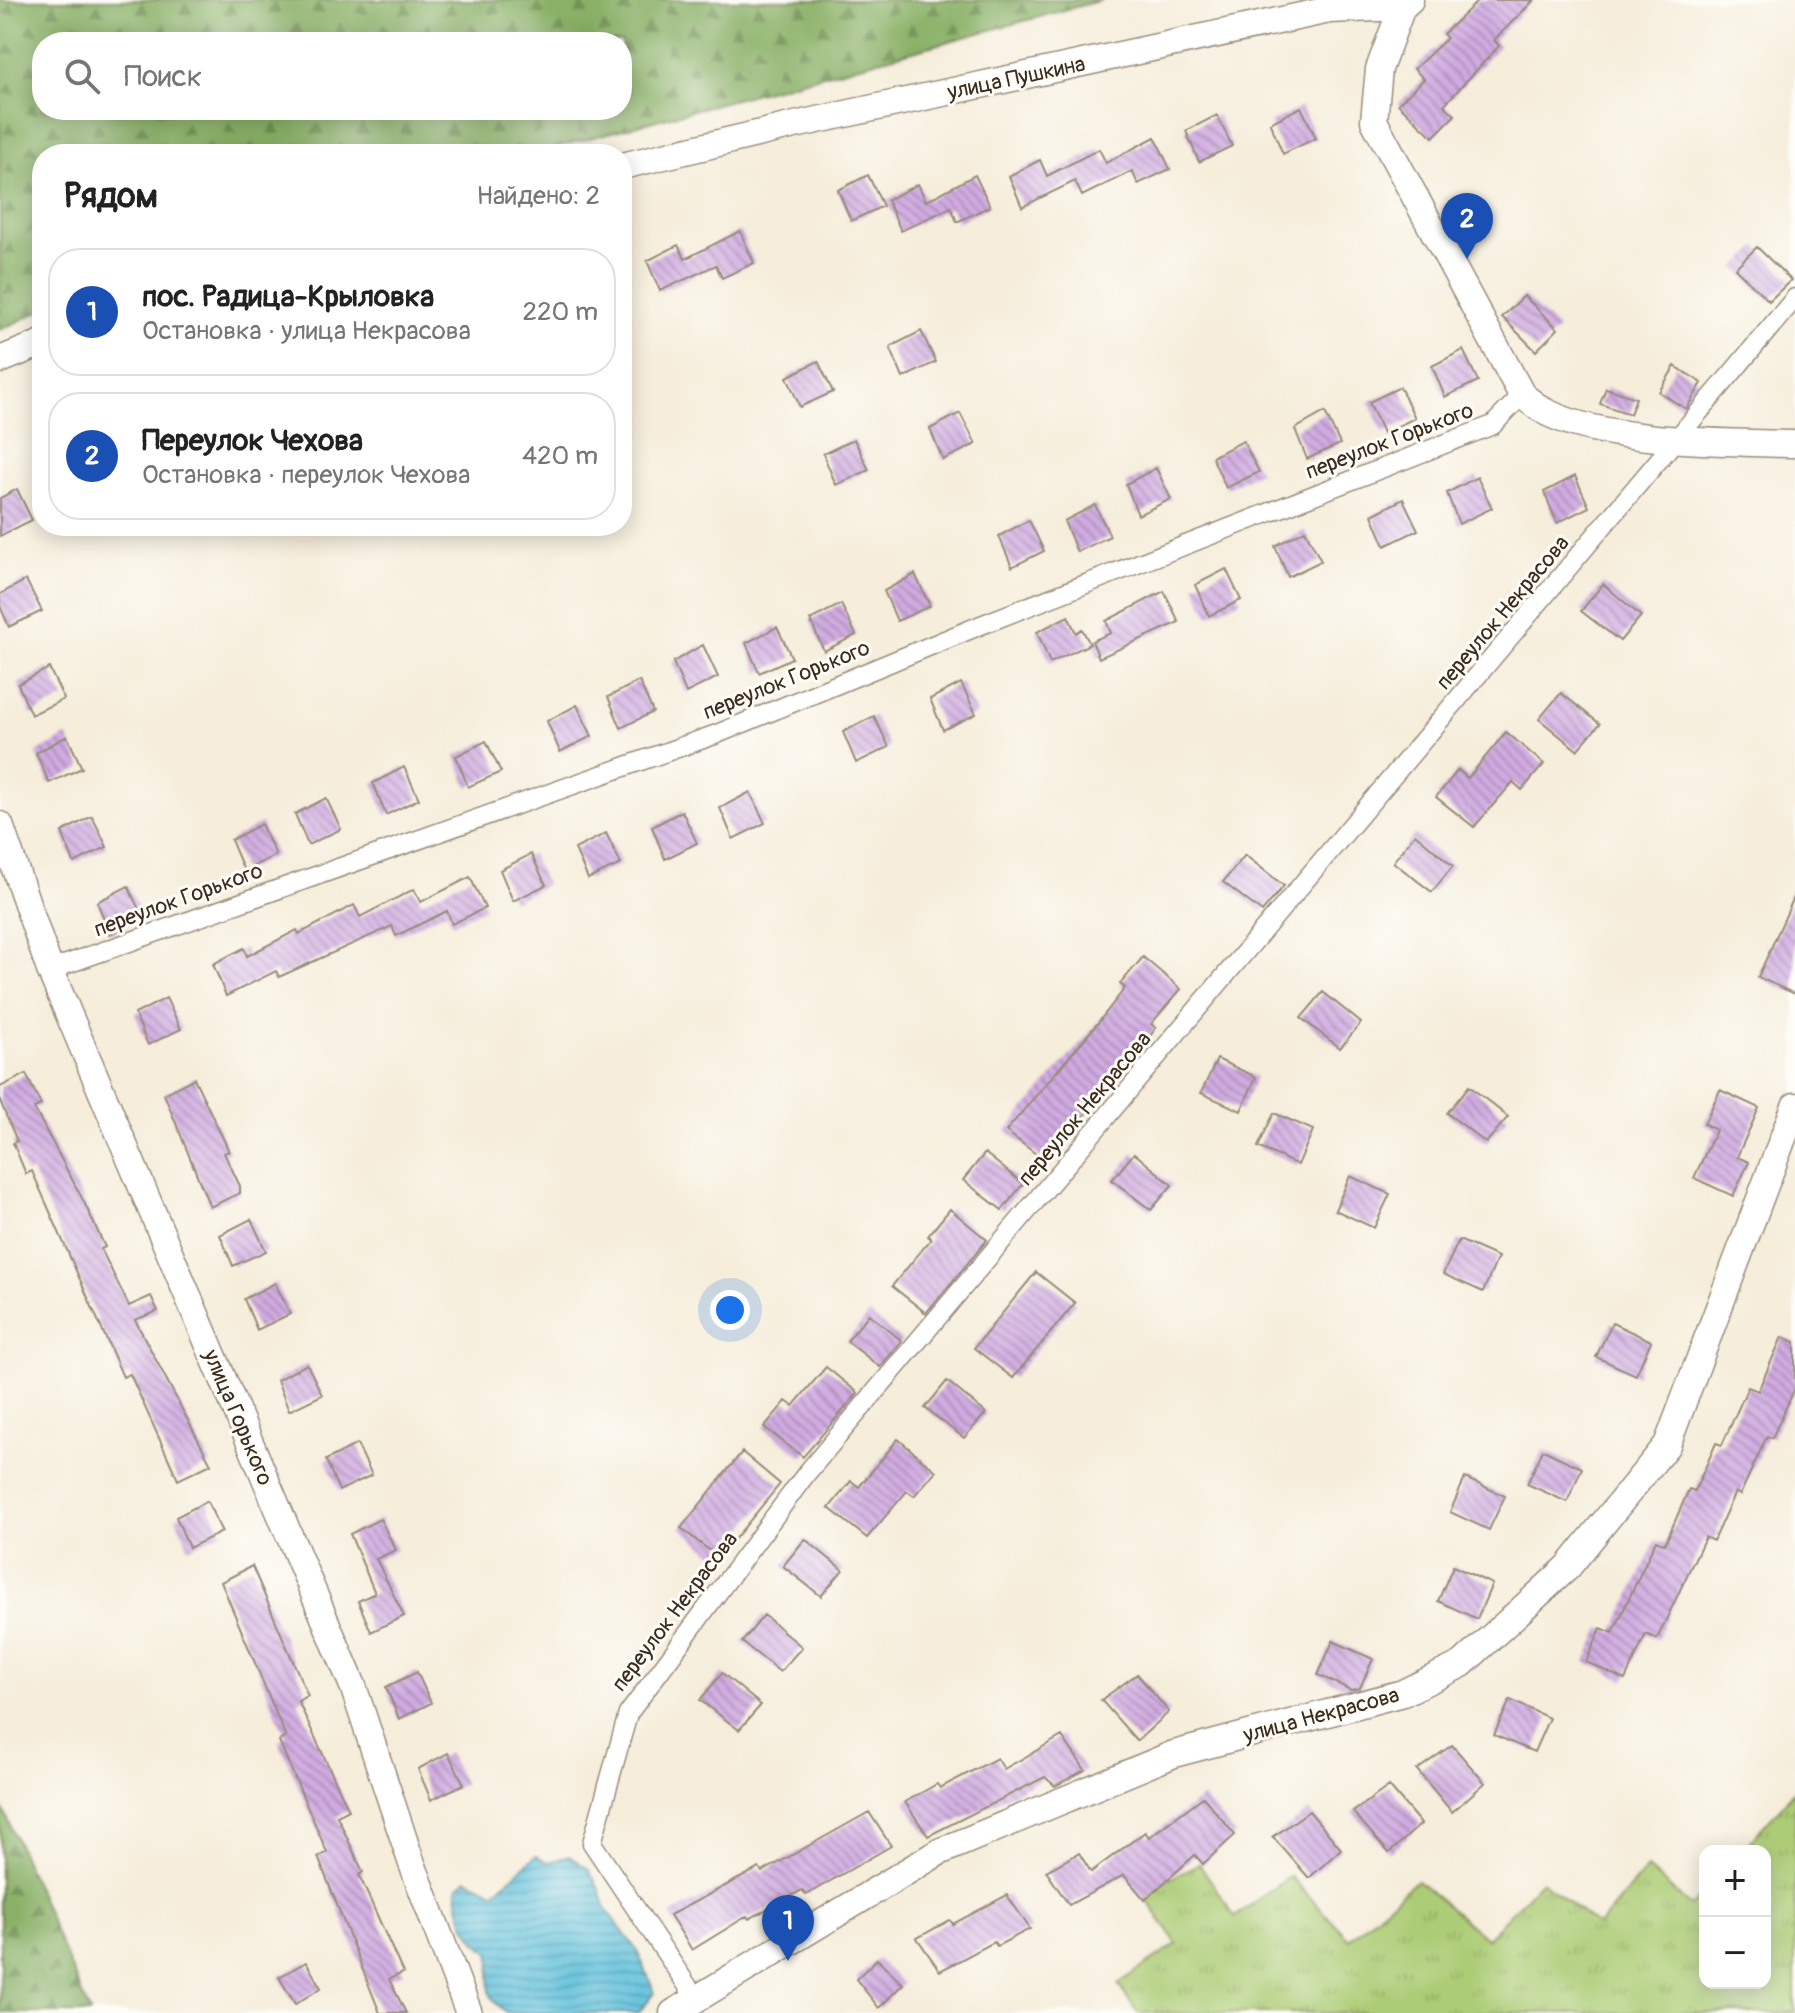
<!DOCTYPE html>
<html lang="ru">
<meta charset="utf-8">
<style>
:root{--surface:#fff;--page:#f2f2f2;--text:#222;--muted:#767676;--line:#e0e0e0;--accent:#d1495b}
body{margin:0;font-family:Pangolin,sans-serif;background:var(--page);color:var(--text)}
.controls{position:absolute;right:24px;bottom:24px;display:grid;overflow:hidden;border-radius:16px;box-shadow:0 4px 20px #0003}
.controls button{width:72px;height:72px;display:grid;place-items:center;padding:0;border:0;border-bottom:2px solid var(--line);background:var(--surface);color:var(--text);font:40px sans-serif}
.you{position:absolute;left:730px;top:1310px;width:28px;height:28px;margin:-20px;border:6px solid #fff;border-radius:50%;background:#1a73e8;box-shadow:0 0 0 12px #1a73e833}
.badge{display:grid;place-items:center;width:52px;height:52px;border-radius:50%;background:var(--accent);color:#fff;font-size:26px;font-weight:700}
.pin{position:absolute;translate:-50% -66px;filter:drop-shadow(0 2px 4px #0008)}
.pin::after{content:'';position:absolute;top:42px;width:28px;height:24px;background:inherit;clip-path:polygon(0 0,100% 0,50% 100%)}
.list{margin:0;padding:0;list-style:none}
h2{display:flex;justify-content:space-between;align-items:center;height:104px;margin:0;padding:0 32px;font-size:34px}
h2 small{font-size:26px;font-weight:400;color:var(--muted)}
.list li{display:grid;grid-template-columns:52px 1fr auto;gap:24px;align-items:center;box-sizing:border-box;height:128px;margin:0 16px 16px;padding:0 16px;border:2px solid var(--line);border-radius:32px}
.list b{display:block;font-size:30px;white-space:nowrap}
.list p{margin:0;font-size:26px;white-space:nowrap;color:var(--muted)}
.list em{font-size:26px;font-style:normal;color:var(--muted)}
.icon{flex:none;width:44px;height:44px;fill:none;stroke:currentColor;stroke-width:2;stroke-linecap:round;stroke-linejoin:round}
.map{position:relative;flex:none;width:1795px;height:2013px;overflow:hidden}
.search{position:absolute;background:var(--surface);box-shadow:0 4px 20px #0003;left:32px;top:32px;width:600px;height:88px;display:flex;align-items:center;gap:20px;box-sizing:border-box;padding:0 28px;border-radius:32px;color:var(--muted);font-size:30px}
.panel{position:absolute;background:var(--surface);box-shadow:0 4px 20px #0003;left:32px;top:144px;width:600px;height:392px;border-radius:32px}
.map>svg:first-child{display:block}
.grass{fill:url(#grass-tufts);stroke:#747b49;stroke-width:2}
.forest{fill:url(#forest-firs);stroke:#626d42;stroke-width:2;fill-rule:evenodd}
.water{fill:url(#water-rules);stroke:#4c757c;stroke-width:2}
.building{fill:url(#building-back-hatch)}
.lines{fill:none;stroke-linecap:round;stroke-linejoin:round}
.street-casing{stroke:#988c7c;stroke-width:21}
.secondary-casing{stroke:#988c7c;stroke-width:29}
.street{stroke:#fff;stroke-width:18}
.secondary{stroke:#fff;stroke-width:26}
.labels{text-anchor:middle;stroke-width:6;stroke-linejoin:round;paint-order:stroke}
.street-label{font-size:22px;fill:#3b2a1e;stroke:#fdfcf7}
</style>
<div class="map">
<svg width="1795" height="2013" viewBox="0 0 1795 2013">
<defs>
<pattern id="grass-tufts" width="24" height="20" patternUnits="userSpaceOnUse" patternTransform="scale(2)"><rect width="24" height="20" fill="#accc74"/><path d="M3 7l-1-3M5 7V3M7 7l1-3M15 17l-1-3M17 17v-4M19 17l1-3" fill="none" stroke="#95af64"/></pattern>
<pattern id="forest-firs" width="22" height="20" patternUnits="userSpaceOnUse" patternTransform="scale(2)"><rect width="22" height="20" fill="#89b066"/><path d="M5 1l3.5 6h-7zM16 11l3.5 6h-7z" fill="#718f53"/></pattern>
<pattern id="water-rules" width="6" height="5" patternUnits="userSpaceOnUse" patternTransform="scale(2)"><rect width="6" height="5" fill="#5dc0db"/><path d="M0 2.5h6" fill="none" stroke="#4e9cb1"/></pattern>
<pattern id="building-back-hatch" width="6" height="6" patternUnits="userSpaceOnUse" patternTransform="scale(2)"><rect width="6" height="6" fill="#d0abe1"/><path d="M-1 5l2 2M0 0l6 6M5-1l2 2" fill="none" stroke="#aa8bb6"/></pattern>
</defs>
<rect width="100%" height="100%" fill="#fdfcf7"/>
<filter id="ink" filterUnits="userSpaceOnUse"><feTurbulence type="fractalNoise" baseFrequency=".0125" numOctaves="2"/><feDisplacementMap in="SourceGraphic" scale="16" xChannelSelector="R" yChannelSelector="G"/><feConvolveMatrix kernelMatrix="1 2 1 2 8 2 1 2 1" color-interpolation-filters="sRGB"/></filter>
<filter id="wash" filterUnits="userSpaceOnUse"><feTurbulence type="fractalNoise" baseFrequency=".006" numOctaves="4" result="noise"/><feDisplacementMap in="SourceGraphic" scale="32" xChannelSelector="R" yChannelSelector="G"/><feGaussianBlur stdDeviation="1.8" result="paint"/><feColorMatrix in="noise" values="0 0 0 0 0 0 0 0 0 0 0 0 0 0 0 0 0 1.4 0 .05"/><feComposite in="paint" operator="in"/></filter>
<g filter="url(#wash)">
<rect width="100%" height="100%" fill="#f6edda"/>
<path class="grass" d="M1795,1791V2013H1138L1118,1984L1177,1944L1143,1894L1199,1863L1235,1917L1290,1876L1349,1939L1417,1880L1486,1939L1541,1881L1598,1926L1647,1868L1690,1906L1705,1891V1983H1765V1851H1741Z"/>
<path class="forest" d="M0,0H1102L531,154H42V310L0,330ZM42,42H622V110H42Z
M0,1802L90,2013H0Z"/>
<path class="water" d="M536,1856L548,1862L569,1856L588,1869L600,1890L606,1909L638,1952L655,1993L638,2013H508C477,1994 495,1978 490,1952C468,1940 458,1912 457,1888L467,1879L494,1892Z"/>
<g id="blocks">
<path class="building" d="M1479,0H1534L1494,40L1499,46L1444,105L1455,115L1433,137L1398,104L1424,79L1414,69L1447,38L1443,34Z
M1301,107L1316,138L1283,154L1270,123Z
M1217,115L1232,146L1199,162L1186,131Z
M1155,137L1170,169L1138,184L1132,171L1082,196L1075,181L1022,207L1009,176L1040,160L1047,176L1099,149L1106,163Z
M868,175L883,206L851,221L838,190Z
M975,175L990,206L957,222L951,207L901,231L887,200L918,184L926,201Z
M740,231L754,263L722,278L716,265L660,291L647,261L678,245L685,259Z
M1757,247L1791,280L1769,301L1735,268Z
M1524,296L1558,329L1536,351L1502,317Z
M921,331L936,362L903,378L890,347Z
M1463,350L1478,381L1445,397L1432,366Z
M818,361L833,392L800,407L787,377Z
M1675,366L1702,383L1686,409L1659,392Z
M1400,387L1415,418L1383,433L1369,402Z
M1606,388L1636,398L1630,414L1600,404Z
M1325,412L1340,444L1307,459L1295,429Z
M960,413L976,444L943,460L930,429Z
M854,439L869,470L836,485L823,454Z
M1243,441L1259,472L1226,488L1212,457Z
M1156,468L1171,499L1138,515L1126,484Z
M1575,476L1589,507L1557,523L1544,492Z
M1477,477L1492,508L1459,524L1447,493Z
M17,489L32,520L0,536V498Z
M1403,499L1418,530L1385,546L1372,515Z
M1095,505L1110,536L1077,552L1064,521Z
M1029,520L1044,551L1012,567L999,536Z
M1305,530L1321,561L1288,577L1275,546Z
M1226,569L1241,600L1209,616L1195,585Z
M915,574L930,606L897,621L884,591Z
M26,580L42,611L9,627L0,606V594Z
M1603,584L1641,616L1620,641L1581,611Z
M1164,591L1179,622L1099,658L1092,641L1111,633L1106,621Z
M841,604L856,635L824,651L810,620Z
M1068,616L1076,633L1082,629L1090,644L1050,663L1037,632Z
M777,627L792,658L759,673L746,643Z
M703,645L718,677L686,693L673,662Z
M49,668L64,699L31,715L18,684Z
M639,681L653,712L621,728L608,697Z
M961,683L976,714L943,730L930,699Z
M1561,693L1600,724L1577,750L1539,719Z
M577,705L592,736L560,752L547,721Z
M874,716L889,747L856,763L843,732Z
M1506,732L1544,764L1522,790L1513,782L1474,827L1436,797L1458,770L1468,778Z
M67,736L82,768L49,783L36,753Z
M486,741L501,772L468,787L456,756Z
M404,767L419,799L386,815L373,783Z
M750,792L765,823L733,839L720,808Z
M326,798L341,829L308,845L295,814Z
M682,811L697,843L665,859L652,827Z
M92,816L107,847L74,863L62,832Z
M261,824L276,855L244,871L231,840Z
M606,833L621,864L588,879L575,849Z
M1415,834L1453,866L1432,892L1393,862Z
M531,854L546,885L513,901L500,870Z
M1245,855L1284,886L1262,912L1223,882Z
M470,877L485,908L452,924L447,911L396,936L392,926L279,977L276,971L226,996L213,964L244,948L247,956L297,930L299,934L354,905L360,917L414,889L421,902Z
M128,886L143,918L110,934L97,902Z
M1795,895V994L1758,977Z
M1143,957L1181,989L1151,1024L1156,1028L1127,1066L1045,1161L1006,1131L1097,1024L1125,988L1120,984Z
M1323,992L1361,1023L1340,1048L1301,1018Z
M166,998L181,1029L148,1045L135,1014Z
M1217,1059L1256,1077L1241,1111L1201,1093Z
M26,1074L41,1105L34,1108L84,1202L105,1247L101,1249L129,1306L151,1296L158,1311L135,1320L211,1464L178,1480L130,1374L123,1377L32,1171L26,1174L13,1143L17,1141L0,1101V1087Z
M194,1078L229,1151L224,1153L240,1186V1193L210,1207L164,1094Z
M1469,1086L1508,1117L1486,1143L1447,1113Z
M1720,1090L1759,1108L1737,1157L1749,1162L1733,1196L1694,1178L1716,1130L1704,1124Z
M1274,1113L1313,1130L1298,1165L1258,1147Z
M985,1153L1023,1184L1002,1210L963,1180Z
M1134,1153L1172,1185L1151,1210L1112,1180Z
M1350,1176L1390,1194L1374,1228L1335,1210Z
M950,1209L987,1240L926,1313L892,1286L931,1239L928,1236Z
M251,1219L266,1251L233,1266L220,1235Z
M1459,1240L1498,1257L1483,1292L1443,1274Z
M1036,1272L1075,1303L1013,1378L974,1348Z
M275,1283L290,1314L257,1330L244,1299Z
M869,1314L902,1341L880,1367L847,1341Z
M1612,1323L1651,1341L1636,1375L1596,1357Z
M1782,1337L1795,1342V1388L1772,1438L1767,1436L1740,1495L1735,1492L1713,1541L1705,1537L1657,1639L1646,1634L1625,1680L1586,1662L1601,1628L1613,1633L1656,1540L1665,1544L1689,1489L1695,1491L1716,1443L1722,1445L1748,1387L1758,1391Z
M307,1364L322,1395L289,1411L277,1380Z
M826,1367L858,1393L803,1457L764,1427L786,1401L793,1406Z
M947,1381L986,1413L964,1438L925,1408Z
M898,1439L936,1471L914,1496L907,1491L867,1538L829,1508L851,1481L859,1487Z
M357,1444L372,1475L339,1491L326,1460Z
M1543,1450L1582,1468L1567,1502L1527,1484Z
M742,1452L780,1484L719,1558L681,1528Z
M1465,1478L1505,1496L1489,1530L1450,1512Z
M207,1501L222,1532L189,1548L176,1517Z
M380,1519L396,1550L376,1559L404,1616L371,1632L358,1601L375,1593L350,1534Z
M805,1539L843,1570L821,1596L783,1566Z
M252,1566L308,1696L298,1701L349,1810L337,1816L363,1872L359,1875L403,1973L389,1979L406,2013H380L318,1857L327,1852L279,1741L286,1737L221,1582Z
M1453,1566L1492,1584L1477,1619L1438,1601Z
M764,1615L802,1647L780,1672L742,1642Z
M1333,1641L1373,1659L1360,1688L1351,1690L1318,1675Z
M417,1672L431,1703L399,1719L386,1687Z
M722,1673L761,1705L739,1730L700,1700Z
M1137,1674L1169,1712L1137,1741L1101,1700Z
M1510,1700L1549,1718L1534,1752L1494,1735Z
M1062,1736L1085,1770L1055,1786L1045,1777L928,1836L905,1802L937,1784L940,1788L997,1758L1004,1769Z
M1452,1745L1485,1783L1452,1812L1417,1770Z
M448,1753L464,1784L431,1800L418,1769Z
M1389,1786L1421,1824L1389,1853L1353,1812Z
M1203,1797L1235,1835L1203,1864L1195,1855L1145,1900L1124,1875L1069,1905L1046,1871L1079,1853L1091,1872L1145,1832L1149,1837Z
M1309,1811L1341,1849L1309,1878L1273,1837Z
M869,1812L891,1846L806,1895L802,1890L749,1919L747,1916L692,1950L670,1915L759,1868L762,1872Z
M1007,1895L1030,1929L997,1946L994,1942L940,1971L917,1938L950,1920L953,1924Z
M877,1959L903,1984L879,2008L856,1979Z
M306,1962L321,1988L295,2004L279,1977Z"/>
</g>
</g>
<g filter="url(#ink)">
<use href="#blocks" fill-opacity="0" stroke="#988c7c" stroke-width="2"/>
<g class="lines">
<g class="street-casing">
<path id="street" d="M50,970L717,734L981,625L1493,425L1522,395
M695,1997L592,1843L628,1714L806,1474L1795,298"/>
</g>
<g class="secondary-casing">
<path id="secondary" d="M1402,7L1379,69L1374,121L1522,395C1530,401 1539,409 1548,413C1608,443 1727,442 1795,444
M622,166L799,124L1329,10L1402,7L1410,0
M0,360L42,343
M0,825L50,970L353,1686L411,1861L469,2013
M673,2013L939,1852L1174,1754L1403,1693L1462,1664L1568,1567L1667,1445L1795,1106"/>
</g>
<use href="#street" class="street"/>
<use href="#secondary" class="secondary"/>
</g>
</g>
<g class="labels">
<g class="street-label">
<text transform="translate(1016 77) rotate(-12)" y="8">улица Пушкина</text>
<text transform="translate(1389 440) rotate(-21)" y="8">переулок Горького</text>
<text transform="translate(1502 612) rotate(-50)" y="8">переулок Некрасова</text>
<text transform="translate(786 679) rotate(-22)" y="8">переулок Горького</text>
<text transform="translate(178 899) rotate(-20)" y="8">переулок Горького</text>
<text transform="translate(1084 1108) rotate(-50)" y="8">переулок Некрасова</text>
<text transform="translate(239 1417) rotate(67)" y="8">улица Горького</text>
<text transform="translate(674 1611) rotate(-53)" y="8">переулок Некрасова</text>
<text transform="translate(1321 1714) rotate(-15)" y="8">улица Некрасова</text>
</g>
</g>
</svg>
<div class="controls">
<button>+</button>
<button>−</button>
</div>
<div class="you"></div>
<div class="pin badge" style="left:788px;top:1961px;background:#1a4fb4">1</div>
<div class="pin badge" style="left:1467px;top:259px;background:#1a4fb4">2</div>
<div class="search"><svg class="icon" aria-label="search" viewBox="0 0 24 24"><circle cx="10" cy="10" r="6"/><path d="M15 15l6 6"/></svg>Поиск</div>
<section class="panel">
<h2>Рядом<small>Найдено: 2</small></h2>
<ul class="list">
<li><span class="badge" style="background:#1a4fb4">1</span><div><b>пос. Радица-Крыловка</b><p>Остановка · улица Некрасова</p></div><em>220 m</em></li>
<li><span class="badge" style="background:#1a4fb4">2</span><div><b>Переулок Чехова</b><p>Остановка · переулок Чехова</p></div><em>420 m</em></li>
</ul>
</section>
</div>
